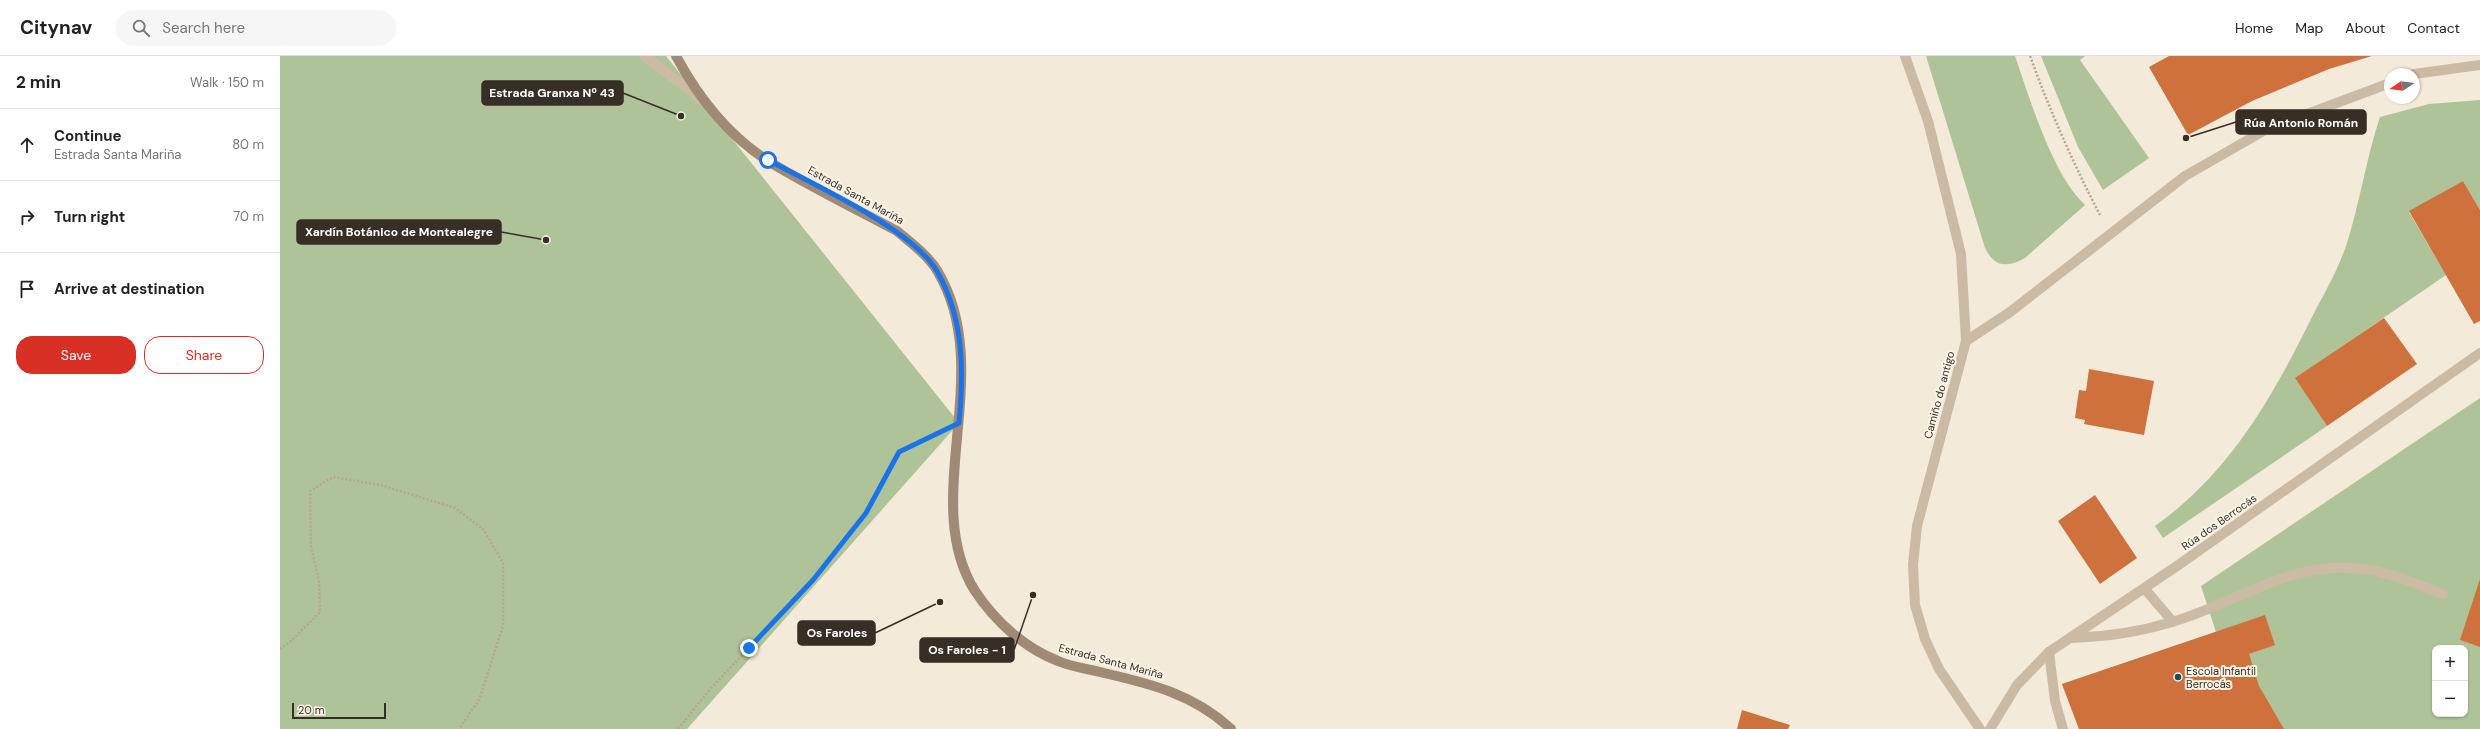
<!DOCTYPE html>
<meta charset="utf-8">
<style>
:root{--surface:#fff;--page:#f6f6f6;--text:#222;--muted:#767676;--line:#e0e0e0;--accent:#d93025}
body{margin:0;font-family:"DM Sans",sans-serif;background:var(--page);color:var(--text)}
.controls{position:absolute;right:12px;bottom:12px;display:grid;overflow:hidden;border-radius:8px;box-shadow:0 1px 3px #0004}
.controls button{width:36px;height:36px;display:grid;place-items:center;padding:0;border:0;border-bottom:1px solid var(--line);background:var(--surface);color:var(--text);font:20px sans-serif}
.compass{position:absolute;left:2104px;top:12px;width:36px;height:36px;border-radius:50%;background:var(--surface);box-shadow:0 1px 3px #0004;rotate:257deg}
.scale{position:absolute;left:12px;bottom:10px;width:94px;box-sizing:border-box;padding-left:4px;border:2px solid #372e26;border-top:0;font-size:11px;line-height:14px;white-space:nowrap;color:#372e26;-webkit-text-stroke:3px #fbf3e6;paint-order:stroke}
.stop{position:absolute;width:12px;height:12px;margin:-9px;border:3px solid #1a73e8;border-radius:50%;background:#fff}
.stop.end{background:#1a73e8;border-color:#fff;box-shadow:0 1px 4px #0008}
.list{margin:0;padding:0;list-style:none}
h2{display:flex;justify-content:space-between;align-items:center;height:52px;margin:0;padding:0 16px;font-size:17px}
h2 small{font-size:13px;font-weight:400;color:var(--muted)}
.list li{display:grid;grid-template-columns:26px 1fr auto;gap:12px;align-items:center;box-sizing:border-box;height:72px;padding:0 16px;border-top:1px solid var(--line)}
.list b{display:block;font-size:15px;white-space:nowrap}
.list p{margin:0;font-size:13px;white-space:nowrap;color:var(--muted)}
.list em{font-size:13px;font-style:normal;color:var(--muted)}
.actions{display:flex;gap:8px;padding:12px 16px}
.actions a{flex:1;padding:9px 0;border:1px solid var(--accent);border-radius:16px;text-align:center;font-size:14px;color:var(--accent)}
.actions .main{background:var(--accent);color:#fff}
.icon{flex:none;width:22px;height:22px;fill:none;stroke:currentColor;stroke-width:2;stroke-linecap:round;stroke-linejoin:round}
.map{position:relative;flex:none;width:2200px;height:673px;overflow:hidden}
header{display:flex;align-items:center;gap:24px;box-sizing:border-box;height:56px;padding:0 20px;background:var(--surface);border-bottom:1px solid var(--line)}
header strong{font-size:19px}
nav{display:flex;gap:22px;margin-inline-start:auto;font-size:14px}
.search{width:280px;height:36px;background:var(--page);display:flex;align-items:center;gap:10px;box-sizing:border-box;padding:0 14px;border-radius:22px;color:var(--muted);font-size:15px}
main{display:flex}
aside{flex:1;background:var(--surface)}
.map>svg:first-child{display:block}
.green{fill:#afc398;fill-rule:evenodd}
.building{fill:#ce713c}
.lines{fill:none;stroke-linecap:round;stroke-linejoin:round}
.path{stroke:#b8a58e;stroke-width:2.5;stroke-dasharray:2 2;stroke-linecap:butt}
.service{stroke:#ccbba4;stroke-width:10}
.minor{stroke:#ccbba4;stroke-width:10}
.secondary{stroke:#a08a75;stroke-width:10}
.route{stroke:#1a73e8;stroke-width:5}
.poi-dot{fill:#194f5b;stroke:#fbf3e6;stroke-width:1.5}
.labels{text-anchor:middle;stroke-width:4;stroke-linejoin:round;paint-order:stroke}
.street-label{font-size:11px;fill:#372e26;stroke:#fbf3e6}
.poi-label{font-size:11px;fill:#372e26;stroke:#fbf3e6;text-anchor:start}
.leader{fill:none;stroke:#372e26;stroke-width:1.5}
.callout-dot{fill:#372e26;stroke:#fbf3e6;stroke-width:1.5}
.callout{fill:#372e26;stroke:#372e26;stroke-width:1.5}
.callout-label{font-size:12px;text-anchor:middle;font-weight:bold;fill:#fff}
</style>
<header>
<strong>Citynav</strong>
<div class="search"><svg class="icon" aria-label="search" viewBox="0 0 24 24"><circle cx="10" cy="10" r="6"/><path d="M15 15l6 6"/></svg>Search here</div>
<nav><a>Home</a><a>Map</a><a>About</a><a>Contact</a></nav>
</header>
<main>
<aside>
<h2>2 min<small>Walk · 150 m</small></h2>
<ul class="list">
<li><svg class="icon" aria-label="ahead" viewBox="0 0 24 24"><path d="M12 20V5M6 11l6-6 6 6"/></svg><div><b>Continue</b><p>Estrada Santa Mariña</p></div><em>80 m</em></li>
<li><svg class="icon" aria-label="right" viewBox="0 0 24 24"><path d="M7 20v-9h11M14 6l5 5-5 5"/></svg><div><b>Turn right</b></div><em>70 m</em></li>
<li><svg class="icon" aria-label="arrive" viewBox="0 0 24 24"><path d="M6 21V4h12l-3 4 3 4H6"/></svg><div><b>Arrive at destination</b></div></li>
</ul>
<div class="actions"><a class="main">Save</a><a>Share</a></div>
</aside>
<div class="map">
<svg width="2200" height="673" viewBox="0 0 2200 673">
<rect width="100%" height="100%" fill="#f3ead9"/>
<path class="green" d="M0,0H386L679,367L407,673H0Z
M1646,0H1735C1750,43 1772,118 1805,149L1745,202C1727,212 1714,211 1705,192Z
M1761,0H1805L1800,4L1869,102L1823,134L1798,91Z
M2200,44V154L2183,125L2129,156L2166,219L2016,322L2047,370L1883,482L1875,470C1951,416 1993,340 2033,259C2045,236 2059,212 2067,187C2080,146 2086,103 2100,61L2149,48Z
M2200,342V673H1799L1782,628L1936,576L1921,530ZM2155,592H2185V658H2155Z"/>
<path class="building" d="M1889,0H2092L2049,13L1972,45L1908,79L1869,11Z
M2183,125L2200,154V265L2194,268L2129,155Z
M2104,262L2137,308L2047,370L2015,322Z
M1809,313L1874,325L1864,379L1804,368L1805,364L1795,362L1799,334L1806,335Z
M1815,439L1857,502L1820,528L1778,465Z
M2200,523V591L2180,584Z
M1985,559L1995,589L1969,598L1979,630L2004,673H1799L1782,628Z
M1462,654L1510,669L1508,673H1457Z"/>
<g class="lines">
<path class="path" d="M1750,0C1770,55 1793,107 1820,159
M0,593L10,586L40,556L39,525L31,491L30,435L53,421L101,429L175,452L204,474L223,507V570L199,644L179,673
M398,673L432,631L533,524L586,457L619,396L655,379"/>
<path class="service" d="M1769,596L1775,645L1783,673"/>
<path class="minor" d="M365,0L423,45
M1625,0L1648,65L1681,198L1686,285L1637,470L1633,509L1635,549L1645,583L1659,613L1700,673
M2134,18L2200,9
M1686,285L1730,256L1905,120L1987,73L2110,27
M1864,532L1893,566
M1791,582C1825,581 1859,576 1892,566C1952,549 2005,508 2070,512C2103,513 2132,526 2163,538
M1710,673L1737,629L1769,596L1897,510L2200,297"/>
<path class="secondary" d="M396,0C418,41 449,80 488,105C529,130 574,152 617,175C631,187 649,200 658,216C717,317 638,444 695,535C715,565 744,592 778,605C792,611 809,613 824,617C872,628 915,639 951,673"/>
</g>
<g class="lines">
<path class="route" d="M469,592L533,524L586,457L619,396L679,367C684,315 684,264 658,217C635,174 532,128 488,104"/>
</g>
<circle class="poi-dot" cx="1898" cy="621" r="4"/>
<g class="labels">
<g class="street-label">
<text transform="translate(576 139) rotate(29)" y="4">Estrada Santa Mariña</text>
<text transform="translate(1659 339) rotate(-75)" y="4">Camiño do antigo</text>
<text transform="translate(1939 466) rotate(-35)" y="4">Rúa dos Berrocás</text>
<text transform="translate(831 605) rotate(15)" y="4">Estrada Santa Mariña</text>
</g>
<g class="poi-label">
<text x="1906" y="619">Escola Infantil<tspan x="1906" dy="13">Berrocás</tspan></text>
</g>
</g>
<path class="leader" d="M401 60L343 37M1906 82L1956 66M266 184L221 176M660 546L595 577M753 539L734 594"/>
<g class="callout-dot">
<circle cx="401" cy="60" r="4"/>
<circle cx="1906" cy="82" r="4"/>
<circle cx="266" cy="184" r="4"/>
<circle cx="660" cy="546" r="4"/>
<circle cx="753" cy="539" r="4"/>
</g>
<g class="callout">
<rect x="202" y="25" width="141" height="24" rx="4"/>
<rect x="1956" y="54" width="130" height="24" rx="4"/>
<rect x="17" y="164" width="204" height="24" rx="4"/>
<rect x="518" y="565" width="77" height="24" rx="4"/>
<rect x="640" y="582" width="94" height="24" rx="4"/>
</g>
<g class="callout-label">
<text x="272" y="41">Estrada Granxa Nº 43</text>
<text x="2021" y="71">Rúa Antonio Román</text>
<text x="119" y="180">Xardín Botánico de Montealegre</text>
<text x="557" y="581">Os Faroles</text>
<text x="687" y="598">Os Faroles - 1</text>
</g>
</svg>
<div class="controls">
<button>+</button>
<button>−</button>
</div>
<svg class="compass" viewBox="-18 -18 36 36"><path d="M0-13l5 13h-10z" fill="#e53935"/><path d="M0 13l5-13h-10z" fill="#767676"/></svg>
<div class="scale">20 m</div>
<div class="stop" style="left:488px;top:104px"></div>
<div class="stop end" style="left:469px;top:592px"></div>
</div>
</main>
